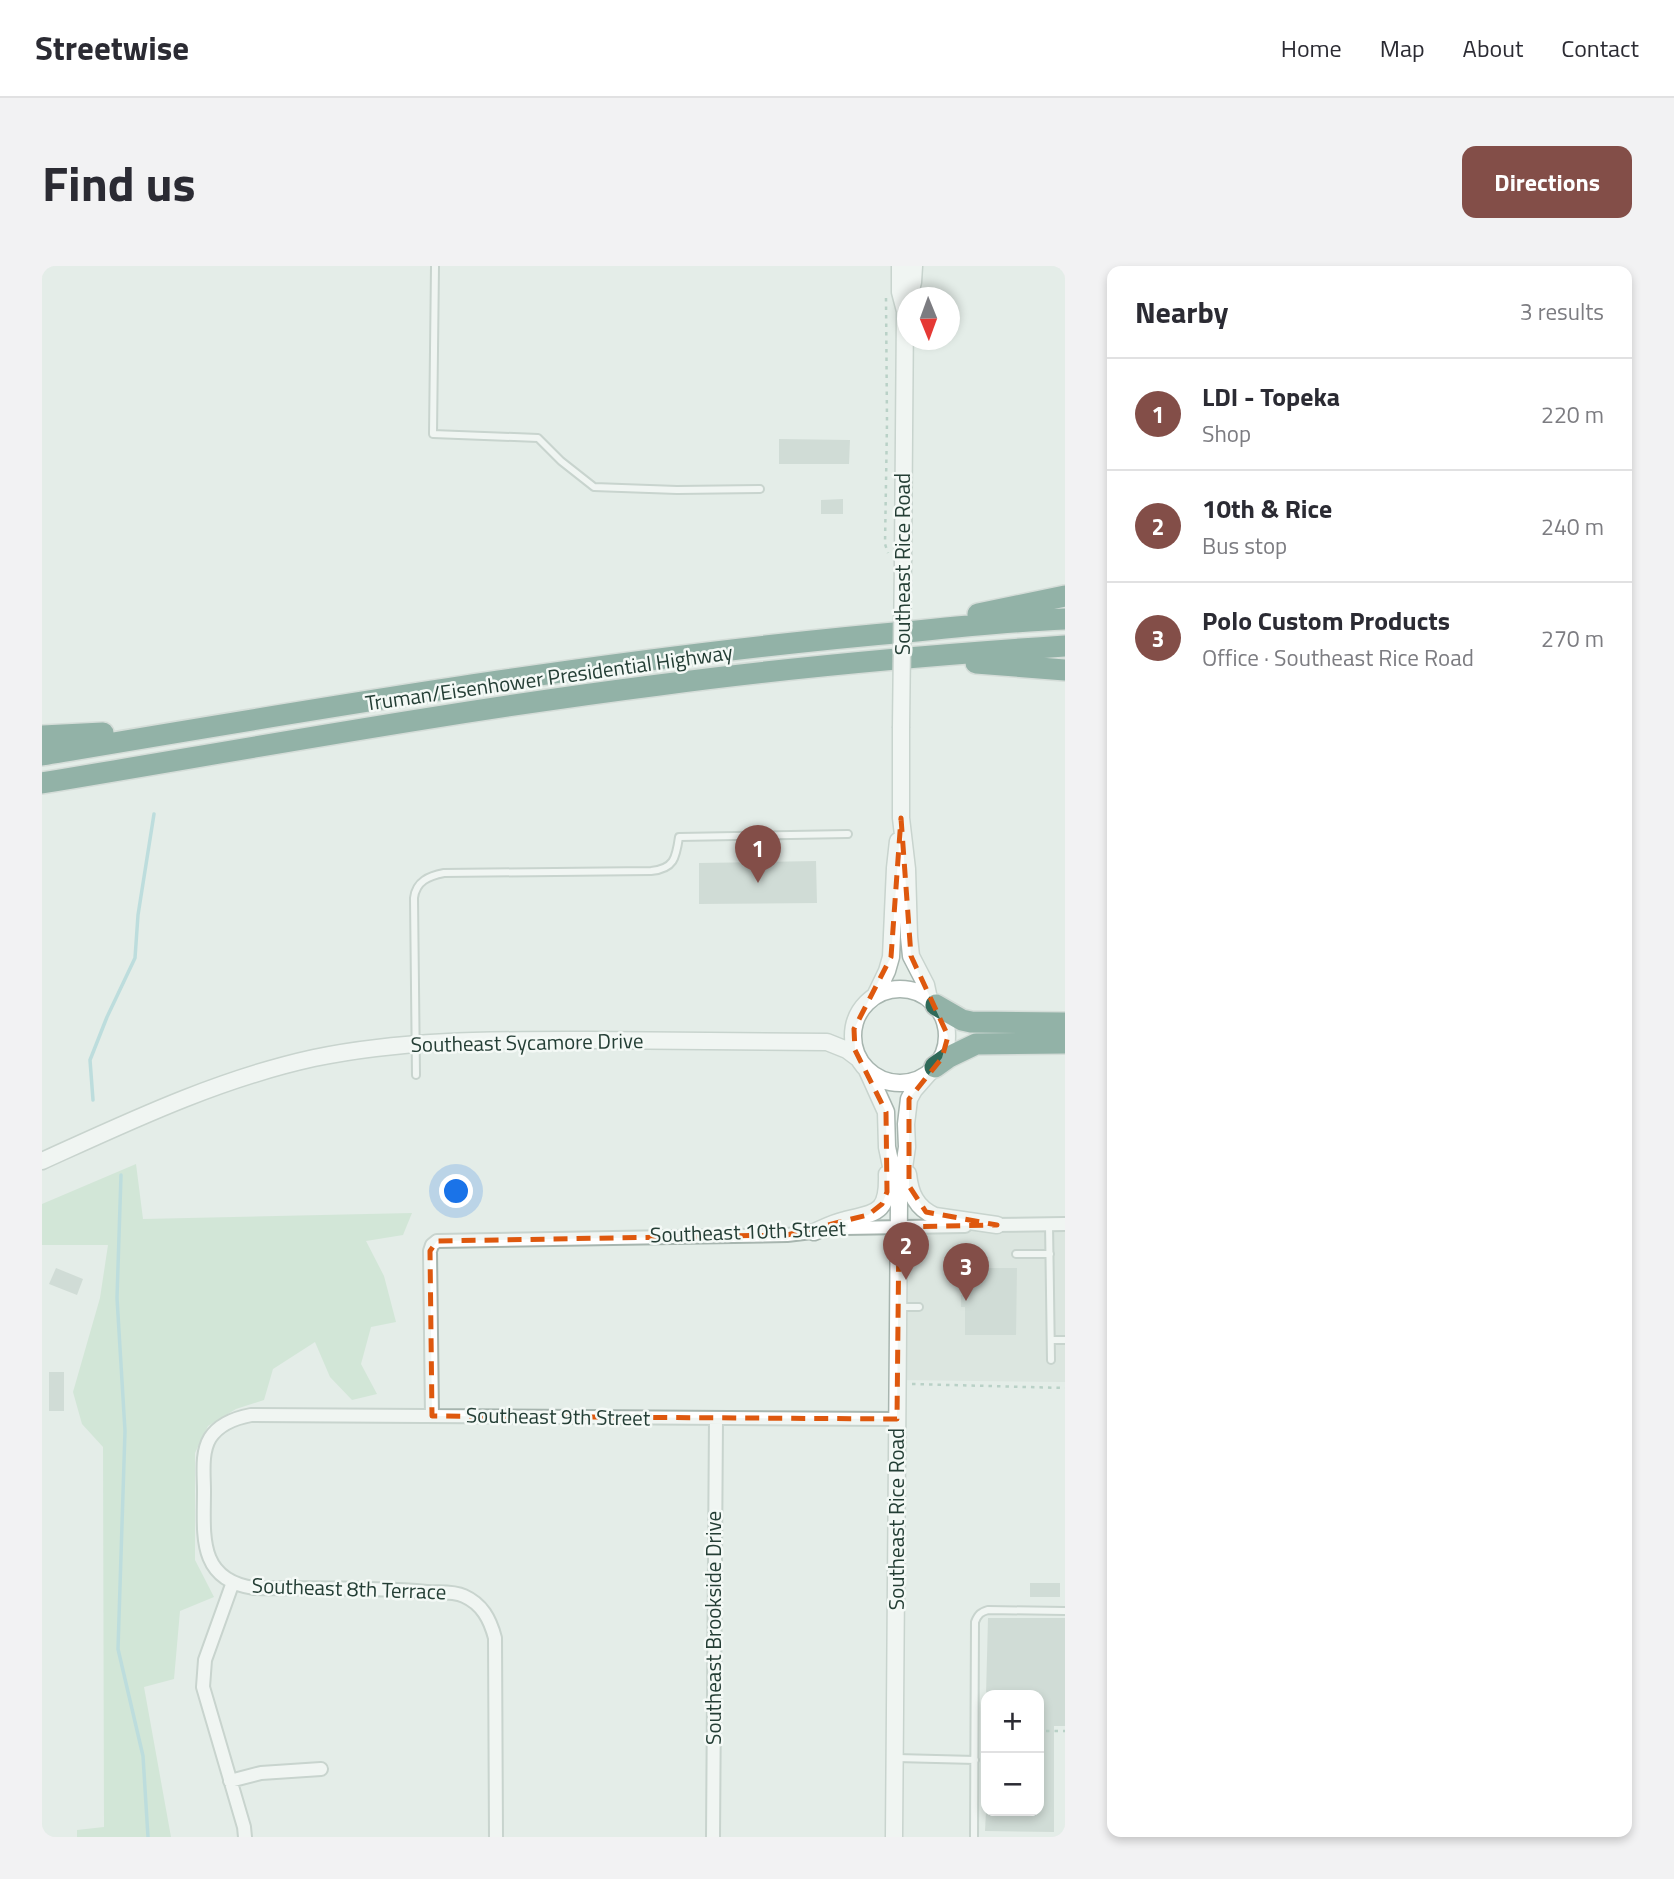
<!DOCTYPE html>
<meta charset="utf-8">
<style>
:root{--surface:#fff;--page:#f2f2f3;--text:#2b2b33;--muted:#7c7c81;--line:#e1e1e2;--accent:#834e48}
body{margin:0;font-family:"Titillium Web",sans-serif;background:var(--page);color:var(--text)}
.controls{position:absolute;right:21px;bottom:21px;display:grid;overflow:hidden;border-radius:14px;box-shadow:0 4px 10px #0003}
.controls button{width:63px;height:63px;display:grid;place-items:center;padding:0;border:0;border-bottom:2px solid var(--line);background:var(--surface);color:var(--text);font:35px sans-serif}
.compass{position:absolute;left:855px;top:21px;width:63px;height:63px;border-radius:50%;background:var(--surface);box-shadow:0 4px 10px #0003;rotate:179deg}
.you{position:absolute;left:415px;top:926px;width:24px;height:24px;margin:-18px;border:5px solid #fff;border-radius:50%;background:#1a73e8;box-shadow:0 0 0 10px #1a73e833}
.badge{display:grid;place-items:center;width:46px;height:46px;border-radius:50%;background:var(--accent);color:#fff;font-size:23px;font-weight:700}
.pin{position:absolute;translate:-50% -58px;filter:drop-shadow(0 2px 4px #0008)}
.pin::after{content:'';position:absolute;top:37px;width:24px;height:21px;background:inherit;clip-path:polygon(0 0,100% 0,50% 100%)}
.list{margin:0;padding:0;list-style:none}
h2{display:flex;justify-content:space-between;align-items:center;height:91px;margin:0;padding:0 28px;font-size:30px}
h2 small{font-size:23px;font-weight:400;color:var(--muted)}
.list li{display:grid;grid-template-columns:46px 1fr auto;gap:21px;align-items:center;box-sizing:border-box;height:112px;padding:0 28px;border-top:2px solid var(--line)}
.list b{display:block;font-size:26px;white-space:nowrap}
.list p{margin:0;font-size:23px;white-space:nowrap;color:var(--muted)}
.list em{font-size:23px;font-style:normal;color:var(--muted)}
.map{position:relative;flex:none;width:1023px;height:1571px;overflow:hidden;border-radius:14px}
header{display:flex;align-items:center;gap:42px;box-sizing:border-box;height:98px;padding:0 35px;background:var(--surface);border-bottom:2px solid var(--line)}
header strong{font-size:33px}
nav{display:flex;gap:38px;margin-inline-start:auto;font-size:24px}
.intro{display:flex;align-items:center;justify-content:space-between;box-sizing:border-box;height:168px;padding:0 42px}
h1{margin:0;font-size:49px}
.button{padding:18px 32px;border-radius:14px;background:var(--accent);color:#fff;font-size:24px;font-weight:700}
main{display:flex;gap:42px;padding:0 42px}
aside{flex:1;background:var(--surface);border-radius:14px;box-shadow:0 4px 10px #0003}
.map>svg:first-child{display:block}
.built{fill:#d2ddd7}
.green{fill:#bdddc4}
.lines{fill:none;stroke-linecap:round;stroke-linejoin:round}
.stream{stroke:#8ecbd0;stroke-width:3.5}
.building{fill:#b9c8c1}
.service-casing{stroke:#a7b5af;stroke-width:10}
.minor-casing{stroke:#a7b5af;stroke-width:16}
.tertiary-casing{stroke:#a7b5af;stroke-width:19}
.motorway-casing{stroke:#c2c9c6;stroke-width:24}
.path{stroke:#85b09f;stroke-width:2.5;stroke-dasharray:3.5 5;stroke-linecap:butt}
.service{stroke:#fff;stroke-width:6}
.minor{stroke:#fff;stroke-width:12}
.tertiary{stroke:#fff;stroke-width:16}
.motorway{stroke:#306a59;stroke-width:21}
.tertiary-bridge-casing{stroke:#a7b5af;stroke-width:19;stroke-linecap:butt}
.tertiary-bridge{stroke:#fff;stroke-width:16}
.marked{fill:none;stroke:#de580e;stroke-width:5;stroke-dasharray:14 9;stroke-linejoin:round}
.labels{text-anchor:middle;stroke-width:5;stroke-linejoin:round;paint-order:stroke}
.street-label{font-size:21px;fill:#243e35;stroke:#f4f9f6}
</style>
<header>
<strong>Streetwise</strong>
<nav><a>Home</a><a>Map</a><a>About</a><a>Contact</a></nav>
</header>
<div class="intro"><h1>Find us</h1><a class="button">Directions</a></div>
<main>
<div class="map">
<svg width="1023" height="1571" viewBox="0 0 1023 1571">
<rect width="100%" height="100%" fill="#e4ede8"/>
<path class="built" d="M1023,958V1116L856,1114L857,961Z"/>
<path class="green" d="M94,898L101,953L370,947L361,969L324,975L342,1010L354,1056L329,1061L319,1098L335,1128L310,1134L288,1111L273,1076L231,1103L222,1134L194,1143L166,1160L153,1187V1294L172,1331L138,1345L132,1413L102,1421L129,1571H35V1564L62,1561L61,1181L40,1158L31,1126L58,1032L66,979H0V938Z"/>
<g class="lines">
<path class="stream" d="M51,834L48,794L65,751L93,692L96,649L112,548
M79,909L75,1032L83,1165L76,1383L101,1490L106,1571"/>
</g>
<path class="building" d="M737,173L808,174L807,198H737Z
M801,233V248H779V234Z
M774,595L775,637L657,638V597Z
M14,1002L41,1013L35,1029L7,1018Z
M924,1002H975L974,1069H923V1041H919V1029H924Z
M7,1106H22V1145H7Z
M988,1317H1018V1331H988Z
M946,1352H1023V1460H1012V1566L943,1565L944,1545H997V1429H944Z"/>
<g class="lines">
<g class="service-casing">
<path id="service" d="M393,0L391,168L496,172L519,195L552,221L635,224L718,223
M374,809L372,632C374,615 387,610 402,607L609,605C632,603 634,592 637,571L806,568
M1007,958L1009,1094
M974,988H1008
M857,1041H877
M1009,1074H1023
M855,1492L933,1494
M932,1571L933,1356C936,1348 939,1346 946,1344L1023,1345"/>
</g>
<g class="minor-casing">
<path id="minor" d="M948,959L1023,958
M390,1150L388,985L390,979L395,975L745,969L803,962L923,960
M191,1316L163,1394L161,1421L202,1561L203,1571
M188,1515L219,1507L279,1503
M454,1571L453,1372C448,1353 440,1338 422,1330C411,1325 396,1327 385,1326C327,1321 269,1323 212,1322C155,1314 162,1268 162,1225C162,1208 159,1187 168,1172C177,1158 193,1152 209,1149L855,1153
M671,1571L674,1153"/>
</g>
<g class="tertiary-casing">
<path id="tertiary" d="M858,0V26L863,45L861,294
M867,32L871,16L872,0
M859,462V552L865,603L867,671L869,690L884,719L887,733
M811 770a47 47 0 1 1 94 0a47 47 0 1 1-94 0Z
M833,730L845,705L849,691L853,602L856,575
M825,804L844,846L845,881L854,924
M0,895C88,855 176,813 272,792C363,773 454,774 546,774C626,775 705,775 785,776L805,784L817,793
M866,908C868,927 874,942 893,950L955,959
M772,966C783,961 793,956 803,954C836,946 846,947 845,908
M852,1571L857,936L865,881L864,858L867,833L872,824L887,807"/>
</g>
<g class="motorway-casing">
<path id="motorway" d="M936,348L1023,330
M934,397L1023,404
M0,470L61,467
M0,489C291,440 581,390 875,365C924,360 974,355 1023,353
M0,517C205,483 411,445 617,419C752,401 887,389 1023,380
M894,739L920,754L929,756L1023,757
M893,801L907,791L934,778L1023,777"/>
</g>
<path class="path" d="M844,32L845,156L843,278L846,287
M870,1118L1023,1122
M1004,1465H1023"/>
<use href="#service" class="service"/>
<use href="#minor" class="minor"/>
<use href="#tertiary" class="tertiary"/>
<use href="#motorway" class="motorway"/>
<g class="tertiary-bridge-casing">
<path id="tertiary-bridge" d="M859,462L861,294"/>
</g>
<use href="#tertiary-bridge" class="tertiary-bridge"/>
</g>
<path d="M0 0H1023V1571H0ZM859,552L869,690L906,770L900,792L867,833V920L884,946L955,959L857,961L855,1153L390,1150L388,985L395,975L745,969L826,949L840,938L845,926L844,846L813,784L812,763L849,691Z" fill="#e4ede8" fill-opacity=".55" fill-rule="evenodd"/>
<path class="marked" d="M859,552L869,690L906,770L900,792L867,833V920L884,946L955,959L857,961L855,1153L390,1150L388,985L395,975L745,969L826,949L840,938L845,926L844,846L813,784L812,763L849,691Z"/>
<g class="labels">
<g class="street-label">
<text transform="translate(861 298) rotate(-90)" y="7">Southeast Rice Road</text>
<text transform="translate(507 412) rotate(-8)" y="7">Truman/Eisenhower Presidential Highway</text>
<text transform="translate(485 777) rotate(-1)" y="7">Southeast Sycamore Drive</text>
<text transform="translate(706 966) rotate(-2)" y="7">Southeast 10th Street</text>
<text transform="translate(516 1151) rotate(1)" y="7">Southeast 9th Street</text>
<text transform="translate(855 1253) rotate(-90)" y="7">Southeast Rice Road</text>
<text transform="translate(307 1323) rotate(2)" y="7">Southeast 8th Terrace</text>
<text transform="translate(672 1362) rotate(-90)" y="7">Southeast Brookside Drive</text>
</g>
</g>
</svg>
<div class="controls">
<button>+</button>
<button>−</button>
</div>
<svg class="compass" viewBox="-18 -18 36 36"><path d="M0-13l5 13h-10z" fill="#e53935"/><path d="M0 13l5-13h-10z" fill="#7c7c81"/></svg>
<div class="you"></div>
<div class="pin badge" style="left:716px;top:617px">1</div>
<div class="pin badge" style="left:864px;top:1014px">2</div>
<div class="pin badge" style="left:924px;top:1035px">3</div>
</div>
<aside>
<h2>Nearby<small>3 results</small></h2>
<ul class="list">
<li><span class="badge">1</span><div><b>LDI - Topeka</b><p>Shop</p></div><em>220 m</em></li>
<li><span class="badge">2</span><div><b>10th &amp; Rice</b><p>Bus stop</p></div><em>240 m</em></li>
<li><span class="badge">3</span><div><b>Polo Custom Products</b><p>Office · Southeast Rice Road</p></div><em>270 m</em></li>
</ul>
</aside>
</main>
